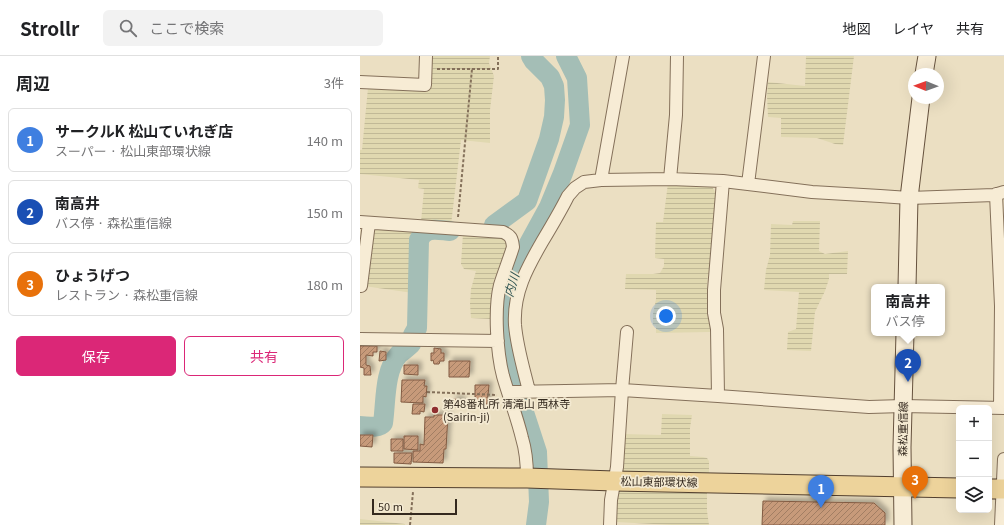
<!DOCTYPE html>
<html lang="ja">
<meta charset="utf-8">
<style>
:root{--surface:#fff;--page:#f2f2f2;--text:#202124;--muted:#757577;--line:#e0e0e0;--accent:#db2777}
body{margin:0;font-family:Georgia,"Noto Sans JP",serif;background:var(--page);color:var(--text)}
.controls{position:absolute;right:12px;bottom:12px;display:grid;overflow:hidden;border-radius:6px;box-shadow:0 4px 16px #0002}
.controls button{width:36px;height:36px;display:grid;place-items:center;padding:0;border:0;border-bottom:1px solid var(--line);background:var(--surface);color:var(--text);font:20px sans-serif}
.compass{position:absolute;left:548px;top:12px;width:36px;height:36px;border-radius:50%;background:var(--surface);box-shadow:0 4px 16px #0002;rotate:271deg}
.scale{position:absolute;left:12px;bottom:10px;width:85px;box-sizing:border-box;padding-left:4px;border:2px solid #34291e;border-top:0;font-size:11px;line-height:14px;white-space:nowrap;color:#34291e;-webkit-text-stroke:3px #f3e9d1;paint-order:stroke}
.you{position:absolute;left:306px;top:260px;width:14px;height:14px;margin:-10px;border:3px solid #fff;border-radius:50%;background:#1a73e8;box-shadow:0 0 0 6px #1a73e833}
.badge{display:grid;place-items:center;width:26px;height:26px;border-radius:50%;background:var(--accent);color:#fff;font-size:13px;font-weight:700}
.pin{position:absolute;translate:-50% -33px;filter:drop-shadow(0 1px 2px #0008)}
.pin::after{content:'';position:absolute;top:21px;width:14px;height:12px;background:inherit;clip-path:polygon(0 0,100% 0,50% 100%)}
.popup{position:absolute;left:511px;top:228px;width:74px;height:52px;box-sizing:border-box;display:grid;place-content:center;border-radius:6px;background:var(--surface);filter:drop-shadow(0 1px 3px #0005);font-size:13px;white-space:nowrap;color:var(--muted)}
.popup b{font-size:15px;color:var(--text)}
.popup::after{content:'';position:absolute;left:50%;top:100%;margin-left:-8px;border:8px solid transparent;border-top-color:var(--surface)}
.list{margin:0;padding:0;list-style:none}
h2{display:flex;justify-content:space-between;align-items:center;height:52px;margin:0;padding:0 16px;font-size:17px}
h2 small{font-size:13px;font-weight:400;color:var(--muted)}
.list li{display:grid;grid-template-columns:26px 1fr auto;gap:12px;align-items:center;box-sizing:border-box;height:64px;margin:0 8px 8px;padding:0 8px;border:1px solid var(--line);border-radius:6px}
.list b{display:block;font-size:15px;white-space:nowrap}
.list p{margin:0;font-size:13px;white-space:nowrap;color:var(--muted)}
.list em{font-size:13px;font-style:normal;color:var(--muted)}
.actions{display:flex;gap:8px;padding:12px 16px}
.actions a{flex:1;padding:9px 0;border:1px solid var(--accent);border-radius:6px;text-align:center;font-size:14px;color:var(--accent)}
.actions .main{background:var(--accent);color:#fff}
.icon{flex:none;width:22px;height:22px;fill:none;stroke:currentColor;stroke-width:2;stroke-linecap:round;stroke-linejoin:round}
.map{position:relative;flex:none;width:644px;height:469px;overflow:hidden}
header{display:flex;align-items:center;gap:24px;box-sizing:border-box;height:56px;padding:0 20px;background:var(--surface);border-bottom:1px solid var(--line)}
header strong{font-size:19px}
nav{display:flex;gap:22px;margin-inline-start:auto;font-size:14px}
.search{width:280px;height:36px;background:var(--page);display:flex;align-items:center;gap:10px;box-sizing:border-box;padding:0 14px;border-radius:6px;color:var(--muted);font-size:15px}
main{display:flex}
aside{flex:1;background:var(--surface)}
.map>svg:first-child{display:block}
.farmland{fill:url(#farmland-rules)}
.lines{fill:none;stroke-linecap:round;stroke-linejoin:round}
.river{stroke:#a4beb6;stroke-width:20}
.building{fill:url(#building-hatch);stroke:#825b42;filter:url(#shadow)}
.minor-casing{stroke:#84705a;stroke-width:14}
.secondary-casing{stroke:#66523e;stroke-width:19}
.primary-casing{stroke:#523f2e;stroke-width:21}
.path{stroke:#84705a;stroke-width:2;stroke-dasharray:3 2;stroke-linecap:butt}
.minor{stroke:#f7ecd5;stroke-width:12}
.secondary{stroke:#f7ecd5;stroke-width:17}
.primary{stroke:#edd39b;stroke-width:19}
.poi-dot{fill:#8f2e2f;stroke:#f3e9d1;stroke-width:1.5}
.labels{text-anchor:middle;stroke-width:3.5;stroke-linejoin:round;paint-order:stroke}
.poi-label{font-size:11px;fill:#34291e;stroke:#f3e9d1;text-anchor:start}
.street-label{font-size:11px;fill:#34291e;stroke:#f3e9d1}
.water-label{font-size:12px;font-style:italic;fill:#2e5351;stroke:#f3e9d1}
</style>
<header>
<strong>Strollr</strong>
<div class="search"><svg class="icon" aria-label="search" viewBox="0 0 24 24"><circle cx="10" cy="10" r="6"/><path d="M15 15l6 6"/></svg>ここで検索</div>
<nav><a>地図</a><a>レイヤ</a><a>共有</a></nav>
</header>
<main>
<aside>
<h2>周辺<small>3件</small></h2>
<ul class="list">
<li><span class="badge" style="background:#3f7fe0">1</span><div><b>サークルK 松山ていれぎ店</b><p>スーパー · 松山東部環状線</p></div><em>140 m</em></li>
<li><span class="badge" style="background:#1a4fb4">2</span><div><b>南高井</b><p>バス停 · 森松重信線</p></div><em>150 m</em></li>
<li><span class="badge" style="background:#e8710a">3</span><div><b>ひょうげつ</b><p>レストラン · 森松重信線</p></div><em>180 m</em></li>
</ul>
<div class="actions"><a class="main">保存</a><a>共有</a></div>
</aside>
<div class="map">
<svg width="644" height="469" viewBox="0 0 644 469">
<defs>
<pattern id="farmland-rules" width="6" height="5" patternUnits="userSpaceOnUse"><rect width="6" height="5" fill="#e0d8b0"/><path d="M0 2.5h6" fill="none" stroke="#c1b997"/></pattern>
<pattern id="building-hatch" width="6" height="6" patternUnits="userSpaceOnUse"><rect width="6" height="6" fill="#c79a7a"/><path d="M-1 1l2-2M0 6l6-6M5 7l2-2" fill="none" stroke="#a27e63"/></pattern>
<filter id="shadow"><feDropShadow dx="3.5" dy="-3.5" stdDeviation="2" flood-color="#0004"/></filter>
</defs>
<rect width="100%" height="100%" fill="#ebdfc2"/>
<path class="farmland" d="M69,0H130L129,7L134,20L130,54V87L101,84L91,169L61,166L64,133L58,132L59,124L0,118V94H2L8,32L65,35L73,11L68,7Z
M446,0H494L483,89L475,88L457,82L421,81V62L408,61L407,40L408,26L445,30Z
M308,127L351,129L354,134L356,139L354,180H352L351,214L348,219L347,230V258L350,268V276L296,277V270L293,269V258L296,243V234L265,233L266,218H293L300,217L304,210V203L295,202L296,166H303Z
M433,165H460L459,195L465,198L488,195L487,218H469V223L465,235L455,256L451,295L427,294L428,276L436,273L439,236L404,234L406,214L410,199L411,168L432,169Z
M11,170L56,172L53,237L4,230Z
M103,177L141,179L147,183V193L134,224L131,239L130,263L111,262L110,248L111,233L116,215L104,213L101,208Z
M302,358L332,359L330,372V400L343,401L347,402L349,405V418L267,416L262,414L264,378L301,379Z
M262,434L347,436V455L349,469H312L256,466L257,440L258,437Z
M0,463L45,468V469H0Z"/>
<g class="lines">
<path class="river" d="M134,169L167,145L189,83L194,61L195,44L194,30L190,21L174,5L171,0
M53,279L57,272L59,184C65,170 77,174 90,175
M0,370C7,370 18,373 23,367C26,347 24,314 39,298C43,295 47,292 51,288
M176,469L179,446L177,396L162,350L146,287L147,242L160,204L189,151L203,117L220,69L217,22L206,0"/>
</g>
<path class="building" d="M0,290H17V296H13V300L6,299V309L10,310L11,319H4V312L0,311Z
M74,292L81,293V297H84V305H80L79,308H74L73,304L71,305V297H74Z
M20,295L26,296V304L19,305Z
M89,305H110L109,321H89Z
M44,309H58V319L44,318Z
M42,324H65L64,330H67L66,341L63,340V347L41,346Z
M115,329H129L127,349H115Z
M93,343L102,344V352L93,351Z
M53,348H65L64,356L60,355V358H52Z
M74,359H88L86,393H84L83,407L53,406V395H60V388L64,389L65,361H74Z
M0,379H13L12,391L0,390Z
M44,380H58V394L44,393Z
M31,383H43V395H31Z
M34,397H52L51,408L34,407Z
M403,445L514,447L525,457V469H402Z"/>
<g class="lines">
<g class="minor-casing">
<path id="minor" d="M0,26L65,29L66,0
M310,123L316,59L317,0
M241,124L263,0
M388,128L404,0
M636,138L641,250L640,351
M0,166L143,176C151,180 152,182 153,191C149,204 144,216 140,229C134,253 137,297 143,320C149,341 157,361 162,382C166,395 167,408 167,422
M1,230L9,167
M0,283L138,285
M169,335C164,314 157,292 155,269C153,237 167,212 182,186C191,171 200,156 208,140L215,132L224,126L241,124L310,123L363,125L452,136L520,140L549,142L634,139L644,136
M149,336L262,334L358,340L509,351L543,350L644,352
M358,340L357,273L354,257V234L363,125
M250,469L251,444L257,411L262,334L267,276
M641,469L644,403"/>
</g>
<g class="secondary-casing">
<path id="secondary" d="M564,18L567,0
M547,231L549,142L561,42
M543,469L542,391L545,277"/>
</g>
<g class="primary-casing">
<path id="primary" d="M0,421L167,422L254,425L599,432
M629,433H644"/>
</g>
<path class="path" d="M77,13H138V0
M98,161L112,13
M67,336L137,339
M50,469L53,436"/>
<use href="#minor" class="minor"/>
<use href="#secondary" class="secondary"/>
<use href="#primary" class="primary"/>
</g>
<circle class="poi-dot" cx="75" cy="354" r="4"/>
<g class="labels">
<g class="poi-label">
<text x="83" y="352">第48番札所 清滝山 西林寺<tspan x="83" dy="13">(Sairin-ji)</tspan></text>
</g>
<g class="street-label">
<text transform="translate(543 373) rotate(-89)" y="4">森松重信線</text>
<text transform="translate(299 426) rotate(1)" y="4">松山東部環状線</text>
</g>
<g class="water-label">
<text transform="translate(152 229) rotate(-73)" y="4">内川</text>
</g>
</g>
</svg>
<div class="controls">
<button>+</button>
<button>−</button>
<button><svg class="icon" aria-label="layers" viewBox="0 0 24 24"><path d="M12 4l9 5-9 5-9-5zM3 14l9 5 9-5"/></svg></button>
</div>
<svg class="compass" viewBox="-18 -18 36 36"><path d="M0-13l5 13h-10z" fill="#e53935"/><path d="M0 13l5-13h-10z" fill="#757577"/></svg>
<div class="scale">50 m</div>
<div class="you"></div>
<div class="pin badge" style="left:461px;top:452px;background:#3f7fe0">1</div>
<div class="pin badge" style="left:548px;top:326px;background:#1a4fb4">2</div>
<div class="popup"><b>南高井</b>バス停</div>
<div class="pin badge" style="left:555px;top:443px;background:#e8710a">3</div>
</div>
</main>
